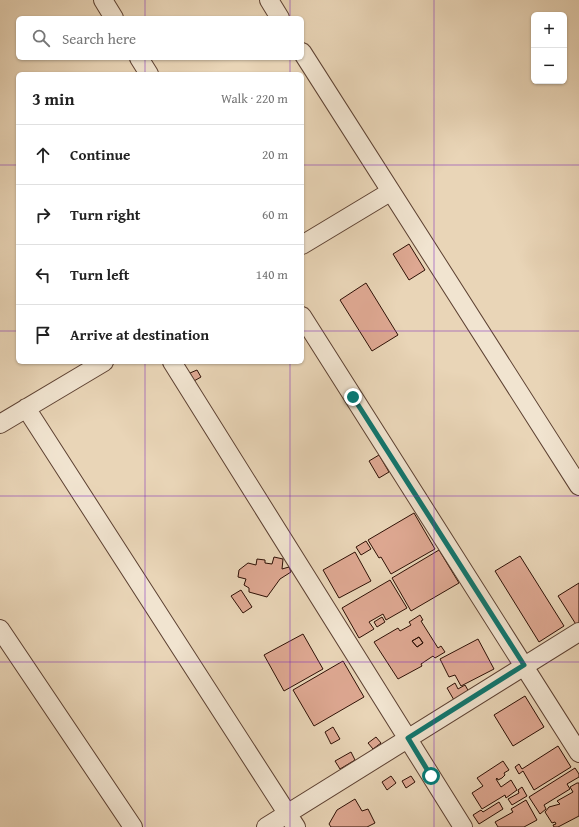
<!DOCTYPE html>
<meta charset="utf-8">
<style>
:root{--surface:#fff;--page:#f6f6f6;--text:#222;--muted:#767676;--line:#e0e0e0}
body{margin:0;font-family:"Gentium Book Plus",serif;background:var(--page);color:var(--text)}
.controls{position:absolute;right:12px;top:12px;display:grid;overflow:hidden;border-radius:6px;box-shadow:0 1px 3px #0004}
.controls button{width:36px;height:36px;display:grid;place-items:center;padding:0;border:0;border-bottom:1px solid var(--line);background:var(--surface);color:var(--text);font:20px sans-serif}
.stop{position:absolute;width:12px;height:12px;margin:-9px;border:3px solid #0f766e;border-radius:50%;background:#fff}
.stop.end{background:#0f766e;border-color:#fff;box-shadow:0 1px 4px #0008}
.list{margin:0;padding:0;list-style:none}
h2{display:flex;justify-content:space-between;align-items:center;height:52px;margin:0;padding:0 16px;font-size:17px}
h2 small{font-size:13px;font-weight:400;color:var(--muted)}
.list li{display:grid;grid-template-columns:26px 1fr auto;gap:12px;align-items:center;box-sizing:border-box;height:60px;padding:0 16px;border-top:1px solid var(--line)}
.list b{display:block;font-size:15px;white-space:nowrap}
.list em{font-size:13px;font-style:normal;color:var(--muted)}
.icon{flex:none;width:22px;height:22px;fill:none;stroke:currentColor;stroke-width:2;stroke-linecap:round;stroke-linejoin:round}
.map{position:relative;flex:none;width:579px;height:827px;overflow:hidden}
.search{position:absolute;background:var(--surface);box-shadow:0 1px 3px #0004;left:16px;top:16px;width:288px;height:44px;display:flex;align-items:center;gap:10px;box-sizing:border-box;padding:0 14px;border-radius:6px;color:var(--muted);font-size:15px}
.panel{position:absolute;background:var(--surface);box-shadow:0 1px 3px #0004;left:16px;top:72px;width:288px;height:292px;border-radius:6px}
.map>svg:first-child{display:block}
.building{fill:#dea892;stroke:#2e1005;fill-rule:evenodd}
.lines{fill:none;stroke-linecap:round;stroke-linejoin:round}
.minor-casing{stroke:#5d4132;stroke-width:20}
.minor{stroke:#f1e4d0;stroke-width:18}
.route{stroke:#0f766e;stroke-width:5}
.grid{fill:none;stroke:#7b2cbf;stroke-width:1;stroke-opacity:0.55}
</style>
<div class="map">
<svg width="579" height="827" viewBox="0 0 579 827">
<rect width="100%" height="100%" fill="#e9d5b7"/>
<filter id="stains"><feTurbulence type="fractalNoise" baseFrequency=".005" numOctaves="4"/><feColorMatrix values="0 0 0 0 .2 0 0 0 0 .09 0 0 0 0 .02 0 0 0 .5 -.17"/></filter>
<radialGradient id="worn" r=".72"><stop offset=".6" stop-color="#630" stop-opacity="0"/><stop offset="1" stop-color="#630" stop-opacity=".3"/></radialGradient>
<path class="building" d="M409,244L425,270L409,280L393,254Z
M366,283L398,335L372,351L340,300Z
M197,370L201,377L194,381L190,373Z
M379,455L389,472L379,478L369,461Z
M414,513L435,549L391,574L381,557L379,558L368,540Z
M366,541L371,549L361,555L356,547Z
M439,550L459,583L411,611L392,578Z
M355,552L371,581L339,598L323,570Z
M520,556L564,626L539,642L495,571Z
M274,557L283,559L282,569L289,567L291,572L280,579L267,597L249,592V588L244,585L246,579L238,577L239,570L248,563L256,565L257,559L265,560V563L272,564Z
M390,580L407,608L386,620L383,614L369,622L374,629L359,638L342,608Z
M579,583V625L577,626L558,596Z
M241,590L252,607L243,613L231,596Z
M420,615L423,620L421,621L438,648L441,646L445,652L435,658L433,656L421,664L422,666L398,679L374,642L398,628L400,631L411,625L409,622ZM419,637L423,643L417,647L412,641Z
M382,617L385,622L377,627L374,622Z
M303,634L323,669L284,691L264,655Z
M419,637L423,643L417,647L412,641Z
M478,639L494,669L461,686L455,675L449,677L440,659Z
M343,661L364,697L314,726L293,690Z
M455,683L458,689L465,685L469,692L454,700L447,688Z
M525,696L544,727L513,746L494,715Z
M333,727L340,739L331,744L325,732Z
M376,737L381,743L373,749L368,743Z
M558,746L571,767L534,790L523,771L519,774L515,767L519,764L522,769Z
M351,752L355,760L340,769L335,761Z
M503,761L509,770L504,773L505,775L502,778L498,780L497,778L496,779L501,787L511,780L517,790L506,798L505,795L482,809L472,793L483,786L477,778Z
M575,768L579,774V777L567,784L570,789L544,805L546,809L540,814L529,797Z
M391,776L396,783L387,790L382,782Z
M411,776L415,782L406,788L402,781Z
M577,783H579V816L558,827H554L553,825L556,824L555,822L552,823L545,812L549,807L560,804L557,801L573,792L570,787Z
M522,787L527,796L512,805L508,799L519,793L518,790Z
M355,799L362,811L368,809L375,823L367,827H331L329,824L337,810Z
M526,800L537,820L524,827H498L495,822L513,812L511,809Z
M499,802L503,809L479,824L473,815L481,810L483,812Z"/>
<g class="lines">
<g class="minor-casing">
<path id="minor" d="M103,0L114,18
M269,0L280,18
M302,52L579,486
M139,58L149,74
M302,245L390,192
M302,316L579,753
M172,362L463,827
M26,408L296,827
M0,424L104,362
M0,629L133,827
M266,827L579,632"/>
</g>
<use href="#minor" class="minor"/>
</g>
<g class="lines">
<path class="route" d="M353,397L524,665L408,738L431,776"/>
</g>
<path class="grid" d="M145,0V18M290,0V18M434,0V827M145,58V74M290,58V74M0,165H18M302,165H579M0,331H18M302,331H579M145,362V827M290,362V827M0,496H579M0,662H579"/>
<rect width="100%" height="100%" filter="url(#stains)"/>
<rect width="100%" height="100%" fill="url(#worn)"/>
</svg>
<div class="controls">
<button>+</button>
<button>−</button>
</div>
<div class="stop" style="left:431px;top:776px"></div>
<div class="stop end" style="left:353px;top:397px"></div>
<div class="search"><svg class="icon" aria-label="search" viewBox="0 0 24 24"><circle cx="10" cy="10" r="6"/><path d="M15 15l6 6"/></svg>Search here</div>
<section class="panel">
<h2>3 min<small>Walk · 220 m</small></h2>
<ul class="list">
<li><svg class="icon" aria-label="ahead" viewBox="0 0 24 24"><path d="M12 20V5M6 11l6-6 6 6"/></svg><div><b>Continue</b></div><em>20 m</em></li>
<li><svg class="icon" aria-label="right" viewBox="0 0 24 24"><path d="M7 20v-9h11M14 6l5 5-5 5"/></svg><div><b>Turn right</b></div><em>60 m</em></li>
<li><svg class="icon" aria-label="left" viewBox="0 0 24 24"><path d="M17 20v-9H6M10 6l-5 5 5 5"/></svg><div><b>Turn left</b></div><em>140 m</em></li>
<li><svg class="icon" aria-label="arrive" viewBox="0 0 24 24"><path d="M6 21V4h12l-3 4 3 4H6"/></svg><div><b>Arrive at destination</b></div></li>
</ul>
</section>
</div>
